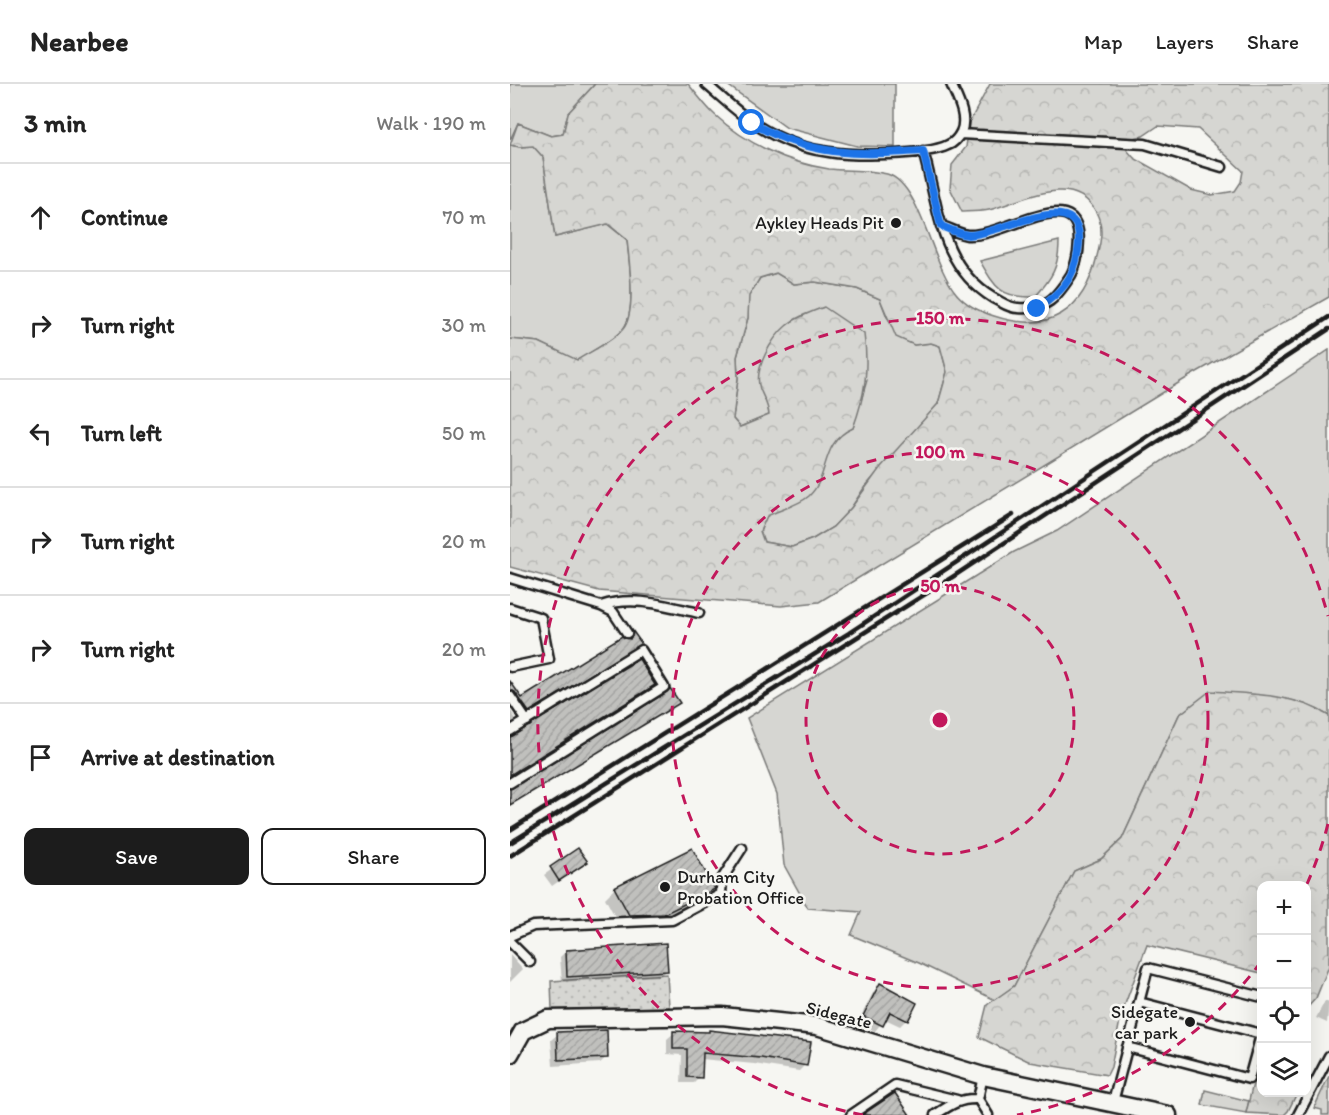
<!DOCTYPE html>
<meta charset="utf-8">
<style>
:root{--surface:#fff;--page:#f6f6f6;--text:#222;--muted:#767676;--line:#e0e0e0;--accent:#1c1c1c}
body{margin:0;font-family:Itim,sans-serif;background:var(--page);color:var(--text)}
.controls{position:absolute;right:18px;bottom:18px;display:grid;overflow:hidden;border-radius:12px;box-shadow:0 6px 24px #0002}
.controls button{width:54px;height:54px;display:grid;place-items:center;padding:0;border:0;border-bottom:2px solid var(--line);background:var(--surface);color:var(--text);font:30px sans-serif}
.stop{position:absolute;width:18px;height:18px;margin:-14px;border:4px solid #1a73e8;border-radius:50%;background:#fff}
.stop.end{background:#1a73e8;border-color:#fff;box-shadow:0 2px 6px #0008}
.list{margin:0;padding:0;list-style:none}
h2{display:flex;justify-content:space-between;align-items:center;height:78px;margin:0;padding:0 24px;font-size:26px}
h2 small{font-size:20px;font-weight:400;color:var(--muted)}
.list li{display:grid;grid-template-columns:39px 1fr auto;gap:18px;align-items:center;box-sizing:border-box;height:108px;padding:0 24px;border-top:2px solid var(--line)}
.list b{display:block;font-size:22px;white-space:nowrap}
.list em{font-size:20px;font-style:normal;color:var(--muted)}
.actions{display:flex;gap:12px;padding:18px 24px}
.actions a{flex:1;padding:14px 0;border:2px solid var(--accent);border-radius:12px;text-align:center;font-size:21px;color:var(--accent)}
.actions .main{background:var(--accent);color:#fff}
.icon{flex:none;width:33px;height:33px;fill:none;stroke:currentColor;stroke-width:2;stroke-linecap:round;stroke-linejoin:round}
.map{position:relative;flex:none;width:819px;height:1031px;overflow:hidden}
header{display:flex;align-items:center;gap:36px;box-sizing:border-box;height:84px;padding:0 30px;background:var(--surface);border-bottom:2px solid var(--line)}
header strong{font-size:28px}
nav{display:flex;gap:33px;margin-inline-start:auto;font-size:21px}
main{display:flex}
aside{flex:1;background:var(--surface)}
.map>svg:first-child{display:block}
.green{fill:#d6d6d2;stroke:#797977;stroke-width:1.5}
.forest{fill:url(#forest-crowns);stroke:#797977;stroke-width:1.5;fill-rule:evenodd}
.garden{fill:url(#garden-dots);stroke:#797977;stroke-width:1.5}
.shadow{fill:#0003}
.building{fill:url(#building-hatch);stroke:#1c1c1c;stroke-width:1.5}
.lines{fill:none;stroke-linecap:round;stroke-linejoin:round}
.lane-casing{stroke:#1c1c1c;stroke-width:13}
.street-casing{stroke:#1c1c1c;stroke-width:21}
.lane{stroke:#f6f6f2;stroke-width:8}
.street{stroke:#f6f6f2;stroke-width:16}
.rail{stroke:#1c1c1c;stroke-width:4.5}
.route{stroke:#1a73e8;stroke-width:8}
.ring{fill:none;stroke:#c2185b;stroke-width:3;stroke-dasharray:10 8}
.poi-dot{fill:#1c1c1c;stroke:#f6f6f2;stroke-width:2}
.labels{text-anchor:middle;stroke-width:5;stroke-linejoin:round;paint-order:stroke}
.poi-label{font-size:18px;fill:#1c1c1c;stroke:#f6f6f2;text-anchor:end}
.street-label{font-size:18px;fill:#1c1c1c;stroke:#f6f6f2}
.centre{fill:#c2185b;stroke:#f6f6f2;stroke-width:3}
.ring-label{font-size:18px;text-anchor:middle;font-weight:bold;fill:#c2185b;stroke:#f6f6f2;stroke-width:5;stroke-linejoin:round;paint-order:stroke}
</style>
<header>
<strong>Nearbee</strong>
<nav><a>Map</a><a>Layers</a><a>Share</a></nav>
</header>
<main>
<aside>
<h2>3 min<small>Walk · 190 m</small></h2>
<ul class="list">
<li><svg class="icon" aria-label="ahead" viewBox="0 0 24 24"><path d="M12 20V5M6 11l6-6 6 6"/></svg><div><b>Continue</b></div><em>70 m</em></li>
<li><svg class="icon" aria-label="right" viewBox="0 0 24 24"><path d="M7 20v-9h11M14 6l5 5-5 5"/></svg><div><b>Turn right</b></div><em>30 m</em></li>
<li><svg class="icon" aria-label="left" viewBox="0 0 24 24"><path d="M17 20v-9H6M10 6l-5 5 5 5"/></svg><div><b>Turn left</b></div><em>50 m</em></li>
<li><svg class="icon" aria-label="right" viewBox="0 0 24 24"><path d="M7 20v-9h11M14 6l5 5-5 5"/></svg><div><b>Turn right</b></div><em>20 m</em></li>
<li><svg class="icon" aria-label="right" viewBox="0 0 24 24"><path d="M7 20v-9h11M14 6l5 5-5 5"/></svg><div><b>Turn right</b></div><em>20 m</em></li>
<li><svg class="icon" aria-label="arrive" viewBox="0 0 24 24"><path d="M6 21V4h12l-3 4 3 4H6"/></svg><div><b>Arrive at destination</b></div></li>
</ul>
<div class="actions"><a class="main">Save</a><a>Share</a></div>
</aside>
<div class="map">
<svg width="819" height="1031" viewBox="0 0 819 1031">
<defs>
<pattern id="forest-crowns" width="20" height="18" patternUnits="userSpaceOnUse" patternTransform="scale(1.5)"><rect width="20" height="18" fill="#d6d6d2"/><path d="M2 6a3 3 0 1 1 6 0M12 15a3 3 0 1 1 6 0" fill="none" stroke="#b7b7b4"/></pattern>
<pattern id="garden-dots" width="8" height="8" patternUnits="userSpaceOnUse" patternTransform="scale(1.5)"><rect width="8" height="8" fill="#d6d6d2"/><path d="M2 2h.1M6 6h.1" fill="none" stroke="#b7b7b4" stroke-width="1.8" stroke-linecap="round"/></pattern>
<pattern id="building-hatch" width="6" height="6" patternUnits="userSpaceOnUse" patternTransform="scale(1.5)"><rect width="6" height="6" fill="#c0c0bd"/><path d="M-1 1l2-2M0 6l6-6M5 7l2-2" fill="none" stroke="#a4a4a2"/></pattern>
</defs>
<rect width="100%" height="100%" fill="#f6f6f2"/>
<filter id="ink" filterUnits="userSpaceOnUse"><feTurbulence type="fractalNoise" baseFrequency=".0167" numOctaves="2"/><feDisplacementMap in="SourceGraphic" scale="12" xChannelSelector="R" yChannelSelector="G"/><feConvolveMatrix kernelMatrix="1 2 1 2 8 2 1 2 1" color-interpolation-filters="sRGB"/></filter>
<g filter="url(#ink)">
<path class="green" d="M0,0H85L58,29L53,50L41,52L8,39L0,56Z
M216,0H385V63L347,62L277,44Z
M0,61L10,63L23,62L33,73L45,153L97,140L117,156C119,177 127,228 113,245C102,258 81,267 67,277L29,258L0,255Z
M549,157C549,183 542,194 525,213C491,214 486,205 470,177Z
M267,189L284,200L305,198L347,205L370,215L377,233L404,261L421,259L430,262L437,288L428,320L354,404L341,424L323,443L303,455L282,463L254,458L250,448L256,433L308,397L319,366L329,350L343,344L357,296L250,304L257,315L259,331L230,343L223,335L228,294L227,273L238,234V212L250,194Z
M819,266V632C784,610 741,610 700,608L669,631L612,755L591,775L564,787L504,902L485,916L409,879L341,851L351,828L298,824L274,781L267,710L237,634L504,468L547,447Z
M695,1006L739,1017L736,1029L692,1021Z"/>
<path class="forest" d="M85,0H178C187,10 195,22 205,31C235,59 278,79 319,85C337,87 359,85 377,90C411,100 421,179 446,209C455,220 471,228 484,232C539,250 574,228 587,172C591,157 594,143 586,128C564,87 512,117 479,126C471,128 461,127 452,128L440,104L442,81L456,63L459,39L480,0H819V213L680,292L309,518L271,522L89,507L0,483V255L29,258L67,276C81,267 102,258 113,245C127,228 119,177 117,156L98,140L45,153L33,73L23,62L10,63L0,61L8,39L41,52L53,50L58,29ZM648,42L688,45L733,87L731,98L725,107L702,111L681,106L624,74L617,66L618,55L633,52ZM266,189L284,200L305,198L347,205L370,215L386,253L404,261L421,259L430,262L437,288L428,320L370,384L341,424L323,443L303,455L282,463L254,458L250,447L257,432C269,426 289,421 299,412C321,391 309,359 343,344C355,312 359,285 354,250L314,223C301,228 286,233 276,242C262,254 243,285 250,305C254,315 258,320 259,331L230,343L223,335L228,294L227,273L238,234L239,212L250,194Z
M700,607C741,610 784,609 819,632V882L806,914L797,924L796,802H752L751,889L637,861L611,931L601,983L597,991L520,978L469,953L477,921L504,902L564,787L591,775L612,755L669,631Z
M751,966L752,1008L787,1009L778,1027L774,1031L736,1029Z
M819,992V1031H812V1026L804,1024Z"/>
<path class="garden" d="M157,890L159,923L42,926L41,897Z"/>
<path class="shadow" d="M123,548L130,560L124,566L12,633L0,617V600L12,616L116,555Z
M143,601L137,607L0,692V655Z
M168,619L162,625L0,722V705Z
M0,626L6,635L0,640Z
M68,766L76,778L42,802L34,791Z
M105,804L203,805L193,814L143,839L109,840L95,814Z
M56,867L156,886L150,892L52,898L50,873Z
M0,870L13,885L0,898Z
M370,901L396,936L390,942L375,935L365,947L348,938L364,907Z
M815,917L819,919L817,939L806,934Z
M164,949L295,981L289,987L244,980L191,975L190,993L184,999H171L172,971L157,970V955Z
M48,950L97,973L90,979L43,982L41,956Z"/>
<path class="building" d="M122,546L132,560L19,628L5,608L0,606V597L12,614L112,552L120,555Z
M129,575L145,601L0,691V653Z
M160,604L170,619L0,721V705L157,608Z
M68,764L78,778L49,797L40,783Z
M182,764L205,805L154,830L119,831L104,803Z
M156,859L158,887L57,893L56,866Z
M370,899L407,919L398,937L380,928L373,942L353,932Z
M97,946L98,974L48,976L47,948Z
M199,946L301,958L297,982L251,974L193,969L192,994L177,993V965H163V947L199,948Z
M385,1009L400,1031H352Z"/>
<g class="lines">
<g class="lane-casing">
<path id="lane" d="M196,0C218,19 240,40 266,52C282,60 302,66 319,68C344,72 416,72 438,61C444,59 448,54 451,48C458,33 447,14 441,0
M450,50L635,60L712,83
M413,67C429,122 429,181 483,214C492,218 498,224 508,224C537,226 546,214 561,191C569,177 576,136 555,130C531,123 485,153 457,151C449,150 439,144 431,142
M0,494L91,522L103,528L117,549
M91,522C124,511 156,522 189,529
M0,524L31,534L39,575L1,583
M0,612L17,637
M0,647L131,566L154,603L0,699
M0,852L23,842L162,836L211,810L212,795L232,764
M0,858L20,878
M629,918L751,950
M617,963L739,995L752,947
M468,1015L473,992
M603,1018L638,884L752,913
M341,1031L385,1001L447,1016
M425,1031C440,1021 450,1014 468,1015L478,1031
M788,1031L819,972"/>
</g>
<g class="street-casing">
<path id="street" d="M0,970L13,947L38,935L212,932L307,942L473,992L658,1031"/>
</g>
<use href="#lane" class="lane"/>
<use href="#street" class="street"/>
<path class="rail" d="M0,746L503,431
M0,759L339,549L819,233
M0,772L444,492L819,245"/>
</g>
</g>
<g class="lines" filter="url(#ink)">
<path class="route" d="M242,39C301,73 347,71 413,67L431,142C439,145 449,150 458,151C490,152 580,95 568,167C564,196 550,209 527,225"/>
</g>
<g class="ring">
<circle cx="430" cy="636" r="134"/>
<circle cx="430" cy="636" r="268"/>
<path d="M818 740A402 402 0 0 1 797 800M751 878A402 402 0 0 1 507 1031M353 1031A402 402 0 1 1 818 532"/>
</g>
<g class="poi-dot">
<circle cx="386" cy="139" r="6"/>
<circle cx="155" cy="803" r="6"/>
<circle cx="680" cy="938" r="6"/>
</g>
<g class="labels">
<g class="poi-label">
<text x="374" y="145">Aykley Heads Pit</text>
<text x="167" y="799" text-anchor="start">Durham City<tspan x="167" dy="21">Probation Office</tspan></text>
<text x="668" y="934">Sidegate<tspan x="668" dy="21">car park</tspan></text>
</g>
<g class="street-label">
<text transform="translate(329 931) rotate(14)" y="6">Sidegate</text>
</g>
</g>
<circle cx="430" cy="636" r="9" class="centre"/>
<g class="ring-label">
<text x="430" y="240">150 m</text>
<text x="430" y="374">100 m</text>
<text x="430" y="508">50 m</text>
</g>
</svg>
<div class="controls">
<button>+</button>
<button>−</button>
<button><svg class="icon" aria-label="locate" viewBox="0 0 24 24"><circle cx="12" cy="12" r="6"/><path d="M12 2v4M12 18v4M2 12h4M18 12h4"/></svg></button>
<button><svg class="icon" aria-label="layers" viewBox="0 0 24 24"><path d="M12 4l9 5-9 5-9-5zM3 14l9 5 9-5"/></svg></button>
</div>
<div class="stop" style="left:242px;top:39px"></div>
<div class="stop end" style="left:527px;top:225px"></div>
</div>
</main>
